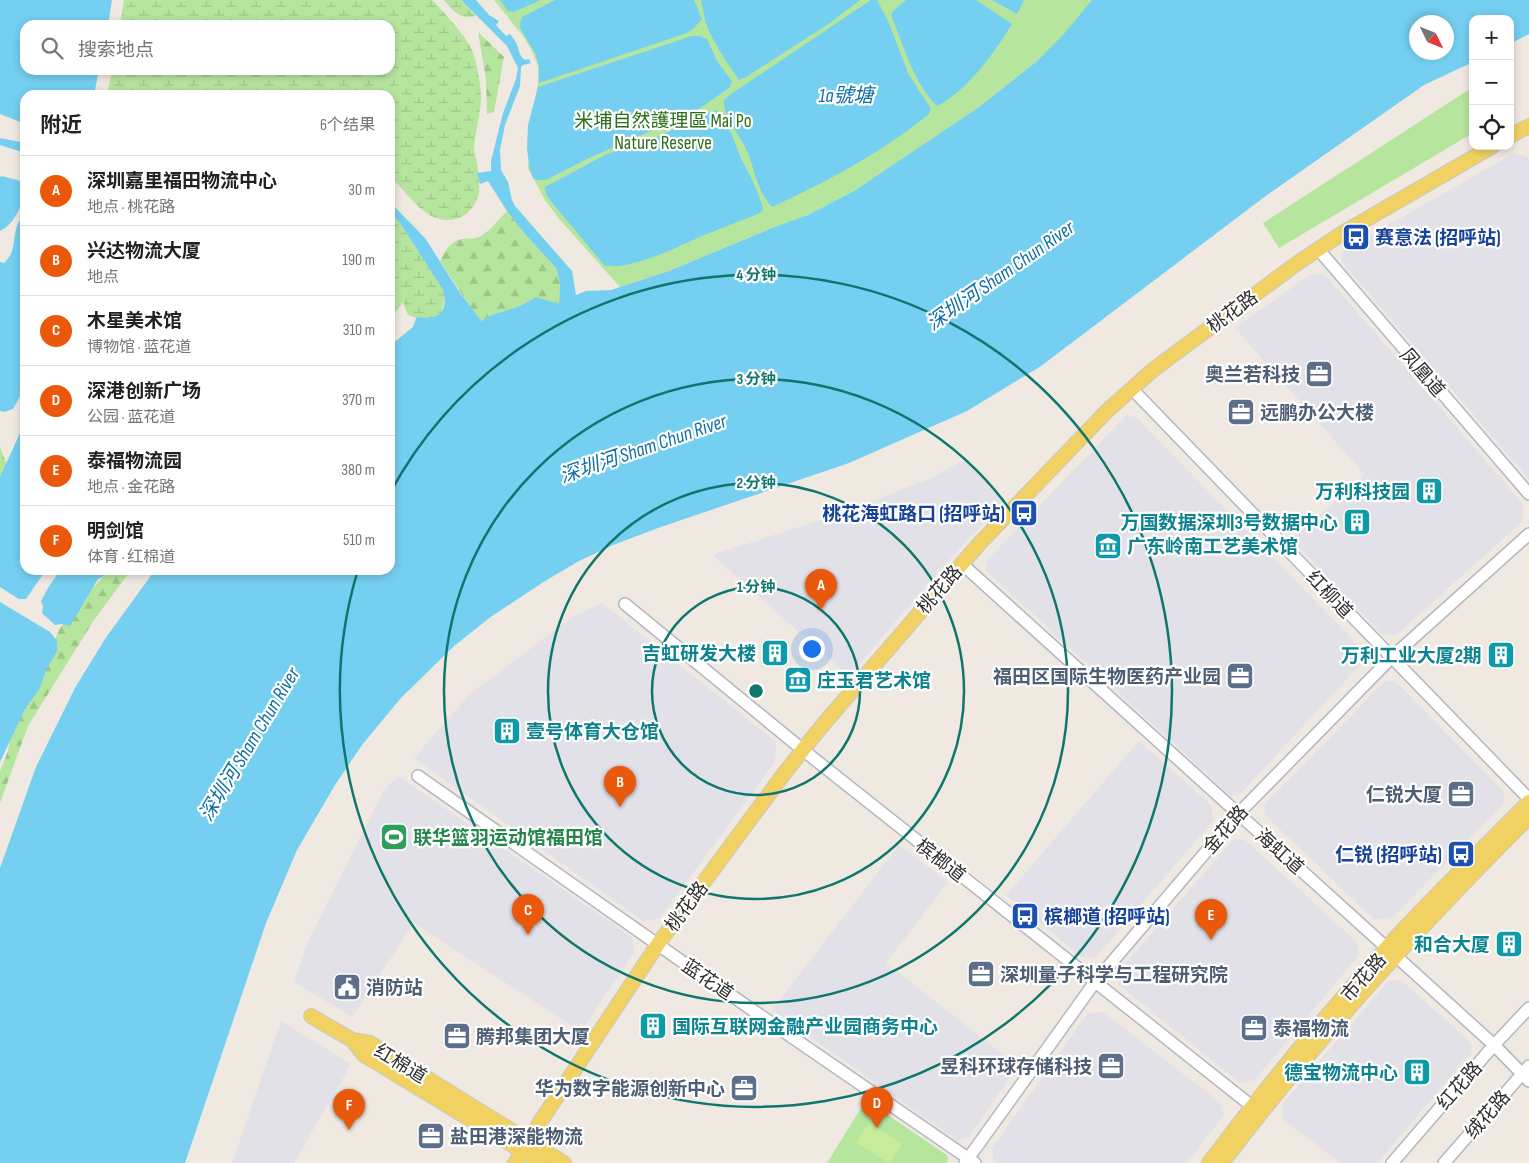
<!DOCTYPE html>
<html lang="zh">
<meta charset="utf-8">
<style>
:root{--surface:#fff;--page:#f6f6f6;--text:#222;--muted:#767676;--line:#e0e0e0;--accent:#ea580c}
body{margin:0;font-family:"Sofia Sans Condensed","Noto Sans SC",sans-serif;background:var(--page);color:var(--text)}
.controls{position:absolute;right:15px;top:15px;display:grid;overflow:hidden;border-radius:10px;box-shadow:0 2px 8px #0003}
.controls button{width:45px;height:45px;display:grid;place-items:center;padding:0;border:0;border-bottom:1px solid var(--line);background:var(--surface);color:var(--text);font:25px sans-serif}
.compass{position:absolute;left:1409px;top:15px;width:45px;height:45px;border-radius:50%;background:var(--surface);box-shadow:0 2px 8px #0003;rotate:133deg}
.you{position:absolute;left:811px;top:648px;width:18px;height:18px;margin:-12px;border:4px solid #fff;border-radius:50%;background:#1a73e8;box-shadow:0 0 0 8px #1a73e833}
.badge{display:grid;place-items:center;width:32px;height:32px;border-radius:50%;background:var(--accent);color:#fff;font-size:16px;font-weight:700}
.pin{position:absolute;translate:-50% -41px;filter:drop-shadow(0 1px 2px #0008)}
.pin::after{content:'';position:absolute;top:26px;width:18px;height:15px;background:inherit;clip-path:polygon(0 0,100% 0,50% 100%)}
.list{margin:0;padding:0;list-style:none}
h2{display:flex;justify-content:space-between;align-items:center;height:65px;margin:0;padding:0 20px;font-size:21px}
h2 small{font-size:16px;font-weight:400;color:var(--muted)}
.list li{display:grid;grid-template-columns:32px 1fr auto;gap:15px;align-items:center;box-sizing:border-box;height:70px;padding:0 20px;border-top:1px solid var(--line)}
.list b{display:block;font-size:19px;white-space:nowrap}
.list p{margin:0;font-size:16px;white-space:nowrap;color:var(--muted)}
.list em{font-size:16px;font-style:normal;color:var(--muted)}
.icon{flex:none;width:28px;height:28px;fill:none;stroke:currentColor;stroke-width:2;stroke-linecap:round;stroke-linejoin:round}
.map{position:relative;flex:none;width:1529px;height:1163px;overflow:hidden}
.search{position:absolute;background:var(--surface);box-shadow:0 2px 8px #0003;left:20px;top:20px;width:375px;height:55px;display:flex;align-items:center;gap:12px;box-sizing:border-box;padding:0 18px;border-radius:15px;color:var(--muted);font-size:19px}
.panel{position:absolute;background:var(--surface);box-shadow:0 2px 8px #0003;left:20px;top:90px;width:375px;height:485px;border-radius:15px}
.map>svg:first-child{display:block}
.industrial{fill:#e3e1e8}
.forest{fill:url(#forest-firs)}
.wetland{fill:url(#wetland-marsh)}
.park{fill:#b6e59e}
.pitch{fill:#c9ec9a}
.water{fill:#75cff0;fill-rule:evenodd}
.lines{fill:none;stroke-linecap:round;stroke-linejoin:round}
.minor-casing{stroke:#b4b7c1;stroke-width:14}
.major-casing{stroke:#c9c9c9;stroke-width:16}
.minor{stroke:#fff;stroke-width:11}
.major{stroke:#f2d163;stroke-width:14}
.ring{fill:none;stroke:#0f766e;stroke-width:2.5}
.labels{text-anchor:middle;stroke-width:4.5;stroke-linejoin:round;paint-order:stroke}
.park-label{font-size:19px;fill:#2c6e1b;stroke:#fff}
.transit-label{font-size:19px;font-weight:bold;fill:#164399;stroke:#fff;text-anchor:start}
.street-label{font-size:19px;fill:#2e2e2e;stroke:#fff}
.service-label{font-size:19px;font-weight:bold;fill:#4e5e75;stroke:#fff;text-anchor:start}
.culture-label{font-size:19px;font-weight:bold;fill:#0d838f;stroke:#fff;text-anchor:end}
.leisure-label{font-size:19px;font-weight:bold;fill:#27864d;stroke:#fff;text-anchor:start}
.water-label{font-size:20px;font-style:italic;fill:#0d6fa3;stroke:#fff}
.centre{fill:#0f766e;stroke:#fff;stroke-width:2.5}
.ring-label{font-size:15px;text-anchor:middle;font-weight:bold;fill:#0f766e;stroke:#fff;stroke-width:4.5;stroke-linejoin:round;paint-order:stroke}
</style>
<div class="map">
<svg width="1529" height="1163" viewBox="0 0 1529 1163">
<defs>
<pattern id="forest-firs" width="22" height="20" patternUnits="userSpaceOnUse" patternTransform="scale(1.25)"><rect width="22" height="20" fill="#b6e59e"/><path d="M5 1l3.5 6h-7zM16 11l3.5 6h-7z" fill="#9dc588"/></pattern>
<pattern id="wetland-marsh" width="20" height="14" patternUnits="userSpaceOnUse" patternTransform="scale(1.25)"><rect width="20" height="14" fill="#b6e59e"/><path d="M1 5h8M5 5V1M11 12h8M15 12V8" fill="none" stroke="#9dc588"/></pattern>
</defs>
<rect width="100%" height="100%" fill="#efe9e1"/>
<path class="industrial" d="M1514,153L1529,157V479L1341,261L1343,251Z
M1311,274L1325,275L1523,504V521L1396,635H1383L1292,540L1365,475L1235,328Z
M1126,416L1136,417L1364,651L1361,664L1240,794L1231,796L986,571L987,560Z
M964,460L1005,499L930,581L849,676L712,555L839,514L929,479Z
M602,603L776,742L775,762L659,919L643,921L414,758L469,695L572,617Z
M1385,681H1395L1503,791L1505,803L1393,917L1375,920L1264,814L1265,804Z
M1139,741L1211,805L1213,821L1096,957L1083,958L1006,895Z
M398,776L632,937L634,952L581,1032L414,923L352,1017L294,982L308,942L383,792Z
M1234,839L1245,840L1357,942L1359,955L1255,1080L1240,1083L1118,984V972Z
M899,845L948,882L886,963L1018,1066L969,1137L958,1141L772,1010Z
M1401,980L1471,1043V1053L1377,1163H1340L1282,1118L1283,1103L1389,981Z
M1103,1012L1221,1103L1224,1115L1187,1163H999L994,1160L992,1148L1088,1013Z
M281,1021L351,1064L294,1163H232Z"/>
<path class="forest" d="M478,32L504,57L494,112L487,114L486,79Z
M507,211L524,233L556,268L560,283L559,305L536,297L520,306L492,315L481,321L478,319L440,261C444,252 451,241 461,239C468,238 474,240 481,236C490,231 499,219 507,211Z
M390,252L411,290L390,321Z
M0,447L9,470L0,476Z
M110,570H131L94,620L28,726L0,803V771L8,751L14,716L51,649L59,630L74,607Z"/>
<path class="wetland" d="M124,0H432C445,13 459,29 469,44C477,58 480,80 481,96C481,114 475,131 474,149C474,154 477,159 477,164C478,169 480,190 479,194C476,203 470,213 461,217C429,231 410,194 390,177V95H107L112,70H390V25H120Z
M444,0H461L476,16C460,20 454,12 444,0Z
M390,212L400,223L443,290C445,298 444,308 439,316L390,346L413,327L416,318L408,315L390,270Z"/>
<path class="park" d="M494,0H1331L1045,53L1036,62L979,107L854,191L808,215L777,226L669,271L620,287L560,220L545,200L528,168L531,126L538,85V66L531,49L523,36Z
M1473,87V133L1279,248L1263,223Z
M866,1100L948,1156L947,1163H827Z"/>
<path class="pitch" d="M870,1122L902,1144L889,1163L856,1142Z"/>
<path class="water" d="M0,0H112L108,25H25V70H99L94,95H25V124L0,114Z
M461,0H476L489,15L499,21L496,25L506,36L510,34C512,37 516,41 517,45C520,52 519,56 525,60L529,59L531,63L523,65L521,67L520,86L505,125L500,150L501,170L508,182L512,200L515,206L572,271L576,295L586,291L611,290L669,271L777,226L808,215L854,191L979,107L1036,62L1063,35L1092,0H1529V34L1510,44V19H1473V62L1424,85L1267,195L1041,366L967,411L849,463L658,528L613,545L579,561L545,581L492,616L454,646L400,699L362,745L335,785L297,850L266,923L185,1163H0V868L36,767L75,688L105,639L155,570H390V346L413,327L417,317C438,320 449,313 443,290L400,223L390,212V202L425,238L458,290L481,321L492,315L520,306L536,297L559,304L560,283L556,268L524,233L507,211L488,181L480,184L477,173L491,171V161L503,113L516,79L518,68L507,46ZM1416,22H1446V52H1416Z
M500,0H540L514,12L508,11Z
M555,0H694L702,19L693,29L687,33L539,83V67L535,53L520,28V23L522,17Z
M701,0H860L830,23L746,77L739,80C727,62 714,44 706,24C704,16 703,8 701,0Z
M871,0H877L888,21L909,75L931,109L929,114C881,153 828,181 772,207C758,192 755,172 748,153C741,135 723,120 724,100L731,94Z
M906,0H976L1012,24C995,52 967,91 937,106C914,84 903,44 891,15L893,11Z
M992,0H1024L1017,14Z
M692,36H699L707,39L717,61L732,81L730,87L689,116L646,133L589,158L546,180H536L533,178L530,170L527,149L528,125L538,87Z
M716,110C731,124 734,144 743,162C751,177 759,193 763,209L760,213C741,221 721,228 702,236C679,246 628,272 604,265L549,199L546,194L545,187L605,155L659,136Z
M0,138L25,143V153L0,145Z
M2,176L24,182L25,199C17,212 14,224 0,231V177Z
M25,210V387L13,409L4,412L0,411V262L4,263C15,253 13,242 16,229C18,222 22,216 25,210Z
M25,422V570H46L26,599H19L0,587V477Z
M60,570H104V576L98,579L70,626L62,624L55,625L42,613L43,606L41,601L48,588Z
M0,602L50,632L57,641V651L46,670L40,688L25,709L0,762Z"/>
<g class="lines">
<g class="minor-casing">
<path id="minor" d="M1318,249L1529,494
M1132,389L1529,799
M961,563L1387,948L1494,1045L1529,1081
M625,604L803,750L1258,1111
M418,776L677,958L975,1163
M965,1163L1095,982L1239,813L1392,657L1529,534
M1392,1163L1494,1045L1529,1008
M1444,1163L1529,1066"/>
</g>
<g class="major-casing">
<path id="major" d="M1510,136L1529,126
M311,1016L352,1040L364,1055L542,1163
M352,1040L370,1043L564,1163
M515,1163L542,1119L658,944L786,771L821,727L979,544L1108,410L1154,369L1299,262L1341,234L1493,146
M1209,1163C1269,1083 1334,1005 1401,932C1443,888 1486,845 1529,802
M1222,1163C1315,1040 1420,926 1529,817"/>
</g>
<use href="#minor" class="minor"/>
<use href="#major" class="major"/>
</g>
<g class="ring">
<circle cx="756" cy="691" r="104"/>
<circle cx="756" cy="691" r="208"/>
<circle cx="756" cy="691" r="312"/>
<path d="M390 493A416 416 0 1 1 357 573"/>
</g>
<defs>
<g id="bus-square" transform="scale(1.4375)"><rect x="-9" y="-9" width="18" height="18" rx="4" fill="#1a4fb4" stroke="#fff"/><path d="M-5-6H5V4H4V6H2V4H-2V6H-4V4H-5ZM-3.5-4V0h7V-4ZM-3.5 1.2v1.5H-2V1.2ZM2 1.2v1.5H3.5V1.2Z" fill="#fff"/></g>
<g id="office-square" transform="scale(1.4375)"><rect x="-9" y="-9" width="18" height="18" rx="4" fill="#5c6f8a" stroke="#fff"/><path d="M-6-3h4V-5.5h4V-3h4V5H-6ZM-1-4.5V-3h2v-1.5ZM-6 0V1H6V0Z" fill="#fff"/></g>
<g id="building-square" transform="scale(1.4375)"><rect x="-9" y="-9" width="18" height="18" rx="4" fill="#0f9aa8" stroke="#fff"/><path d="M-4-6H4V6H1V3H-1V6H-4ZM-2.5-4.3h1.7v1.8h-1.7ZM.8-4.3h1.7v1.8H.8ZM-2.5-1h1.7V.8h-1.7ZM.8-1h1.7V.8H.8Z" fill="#fff"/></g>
<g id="museum-square" transform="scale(1.4375)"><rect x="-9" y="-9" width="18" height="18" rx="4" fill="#0f9aa8" stroke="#fff"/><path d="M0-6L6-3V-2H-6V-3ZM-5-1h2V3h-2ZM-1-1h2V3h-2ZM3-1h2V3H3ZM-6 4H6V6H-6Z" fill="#fff"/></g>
<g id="stadium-square" transform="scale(1.4375)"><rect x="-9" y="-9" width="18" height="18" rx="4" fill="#2e9e5b" stroke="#fff"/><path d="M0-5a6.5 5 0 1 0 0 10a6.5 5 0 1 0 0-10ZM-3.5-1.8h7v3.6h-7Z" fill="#fff"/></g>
<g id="civic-square" transform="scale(1.4375)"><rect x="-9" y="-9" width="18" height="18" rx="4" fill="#5c6f8a" stroke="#fff"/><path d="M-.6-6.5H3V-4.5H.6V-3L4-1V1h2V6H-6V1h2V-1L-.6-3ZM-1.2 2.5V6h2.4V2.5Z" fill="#fff"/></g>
</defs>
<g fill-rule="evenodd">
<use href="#bus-square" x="1356" y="237"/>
<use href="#office-square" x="1319" y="374"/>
<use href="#office-square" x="1241" y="412"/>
<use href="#building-square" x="1429" y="491"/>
<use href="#bus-square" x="1024" y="513"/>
<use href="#building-square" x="1357" y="522"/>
<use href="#museum-square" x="1108" y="546"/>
<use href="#building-square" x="775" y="653"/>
<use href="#building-square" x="1501" y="655"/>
<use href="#office-square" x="1240" y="676"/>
<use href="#museum-square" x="798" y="680"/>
<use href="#building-square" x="507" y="731"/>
<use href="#office-square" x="1461" y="794"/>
<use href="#stadium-square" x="394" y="837"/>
<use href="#bus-square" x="1461" y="854"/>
<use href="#bus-square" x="1025" y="916"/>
<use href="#building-square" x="1509" y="944"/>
<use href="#office-square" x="981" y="974"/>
<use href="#civic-square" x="347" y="987"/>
<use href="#building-square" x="653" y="1026"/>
<use href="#office-square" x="1254" y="1028"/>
<use href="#office-square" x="457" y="1036"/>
<use href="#office-square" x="1111" y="1066"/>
<use href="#building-square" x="1417" y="1072"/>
<use href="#office-square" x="744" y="1088"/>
<use href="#office-square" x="431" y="1136"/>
</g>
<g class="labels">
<g class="park-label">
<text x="663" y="127">米埔自然護理區 Mai Po<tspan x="663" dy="22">Nature Reserve</tspan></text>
</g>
<g class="transit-label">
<text x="1375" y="244">赛意法 (招呼站)</text>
<text x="1005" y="520" text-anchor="end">桃花海虹路口 (招呼站)</text>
<text x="1442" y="861" text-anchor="end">仁锐 (招呼站)</text>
<text x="1044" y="923">槟榔道 (招呼站)</text>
</g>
<g class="street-label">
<text transform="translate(1232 311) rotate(-36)" y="7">桃花路</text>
<text transform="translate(1423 372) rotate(49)" y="7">凤凰道</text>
<text transform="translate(939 589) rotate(-49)" y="7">桃花路</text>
<text transform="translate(1330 594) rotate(46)" y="7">红柳道</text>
<text transform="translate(1225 829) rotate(-49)" y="7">金花路</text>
<text transform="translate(1280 851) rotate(42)" y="7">海虹道</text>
<text transform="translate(941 860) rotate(38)" y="7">槟榔道</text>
<text transform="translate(686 906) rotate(-53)" y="7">桃花路</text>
<text transform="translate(1363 977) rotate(-49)" y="7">市花路</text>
<text transform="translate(708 979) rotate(34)" y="7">蓝花道</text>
<text transform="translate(401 1063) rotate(31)" y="7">红棉道</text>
<text transform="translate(1459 1085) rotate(-49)" y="7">红花路</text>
<text transform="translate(1487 1114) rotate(-49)" y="7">绒花路</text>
</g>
<g class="service-label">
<text x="1300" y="381" text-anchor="end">奥兰若科技</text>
<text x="1260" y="419">远鹏办公大楼</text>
<text x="1221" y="683" text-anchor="end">福田区国际生物医药产业园</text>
<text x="1442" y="801" text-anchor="end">仁锐大厦</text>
<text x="1000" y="981">深圳量子科学与工程研究院</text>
<text x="366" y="994">消防站</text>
<text x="1273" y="1035">泰福物流</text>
<text x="476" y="1043">腾邦集团大厦</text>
<text x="1092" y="1073" text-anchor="end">昱科环球存储科技</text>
<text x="725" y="1095" text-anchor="end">华为数字能源创新中心</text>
<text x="450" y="1143">盐田港深能物流</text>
</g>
<g class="culture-label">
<text x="1410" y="498">万利科技园</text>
<text x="1338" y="529">万国数据深圳3号数据中心</text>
<text x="1127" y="553" text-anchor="start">广东岭南工艺美术馆</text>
<text x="756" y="660">吉虹研发大楼</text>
<text x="1482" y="662">万利工业大厦2期</text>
<text x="817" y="687" text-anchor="start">庄玉君艺术馆</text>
<text x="526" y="738" text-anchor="start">壹号体育大仓馆</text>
<text x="1490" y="951">和合大厦</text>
<text x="672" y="1033" text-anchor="start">国际互联网金融产业园商务中心</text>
<text x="1398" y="1079">德宝物流中心</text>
</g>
<g class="leisure-label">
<text x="413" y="844">联华篮羽运动馆福田馆</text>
</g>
<g class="water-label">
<text x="846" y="102">1a號塘</text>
<text transform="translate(1000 275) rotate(-35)" y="7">深圳河 Sham Chun River</text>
<text transform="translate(643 448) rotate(-19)" y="7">深圳河 Sham Chun River</text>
<text transform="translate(249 744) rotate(-59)" y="7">深圳河 Sham Chun River</text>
</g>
</g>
<circle cx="756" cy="691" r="8" class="centre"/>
<g class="ring-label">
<text x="756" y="280">4 分钟</text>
<text x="756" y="384">3 分钟</text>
<text x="756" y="488">2 分钟</text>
<text x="756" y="592">1 分钟</text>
</g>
</svg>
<div class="controls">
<button>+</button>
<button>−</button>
<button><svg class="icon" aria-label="locate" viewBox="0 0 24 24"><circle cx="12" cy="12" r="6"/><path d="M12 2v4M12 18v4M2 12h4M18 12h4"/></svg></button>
</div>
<svg class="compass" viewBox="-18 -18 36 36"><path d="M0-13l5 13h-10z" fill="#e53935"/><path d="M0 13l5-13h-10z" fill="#767676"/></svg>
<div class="you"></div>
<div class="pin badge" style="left:821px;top:610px">A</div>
<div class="pin badge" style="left:620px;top:807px">B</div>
<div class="pin badge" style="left:528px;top:935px">C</div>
<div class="pin badge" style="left:877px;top:1128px">D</div>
<div class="pin badge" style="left:1211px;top:940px">E</div>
<div class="pin badge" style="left:349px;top:1130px">F</div>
<div class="search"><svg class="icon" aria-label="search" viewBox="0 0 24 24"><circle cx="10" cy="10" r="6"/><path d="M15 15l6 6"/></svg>搜索地点</div>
<section class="panel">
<h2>附近<small>6个结果</small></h2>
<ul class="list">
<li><span class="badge">A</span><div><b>深圳嘉里福田物流中心</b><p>地点 · 桃花路</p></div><em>30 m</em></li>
<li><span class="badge">B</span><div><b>兴达物流大厦</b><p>地点</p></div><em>190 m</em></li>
<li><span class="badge">C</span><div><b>木星美术馆</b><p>博物馆 · 蓝花道</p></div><em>310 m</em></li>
<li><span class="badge">D</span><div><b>深港创新广场</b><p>公园 · 蓝花道</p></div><em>370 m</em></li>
<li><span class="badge">E</span><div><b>泰福物流园</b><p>地点 · 金花路</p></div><em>380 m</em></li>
<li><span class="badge">F</span><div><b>明剑馆</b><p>体育 · 红棉道</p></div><em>510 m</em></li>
</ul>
</section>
</div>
